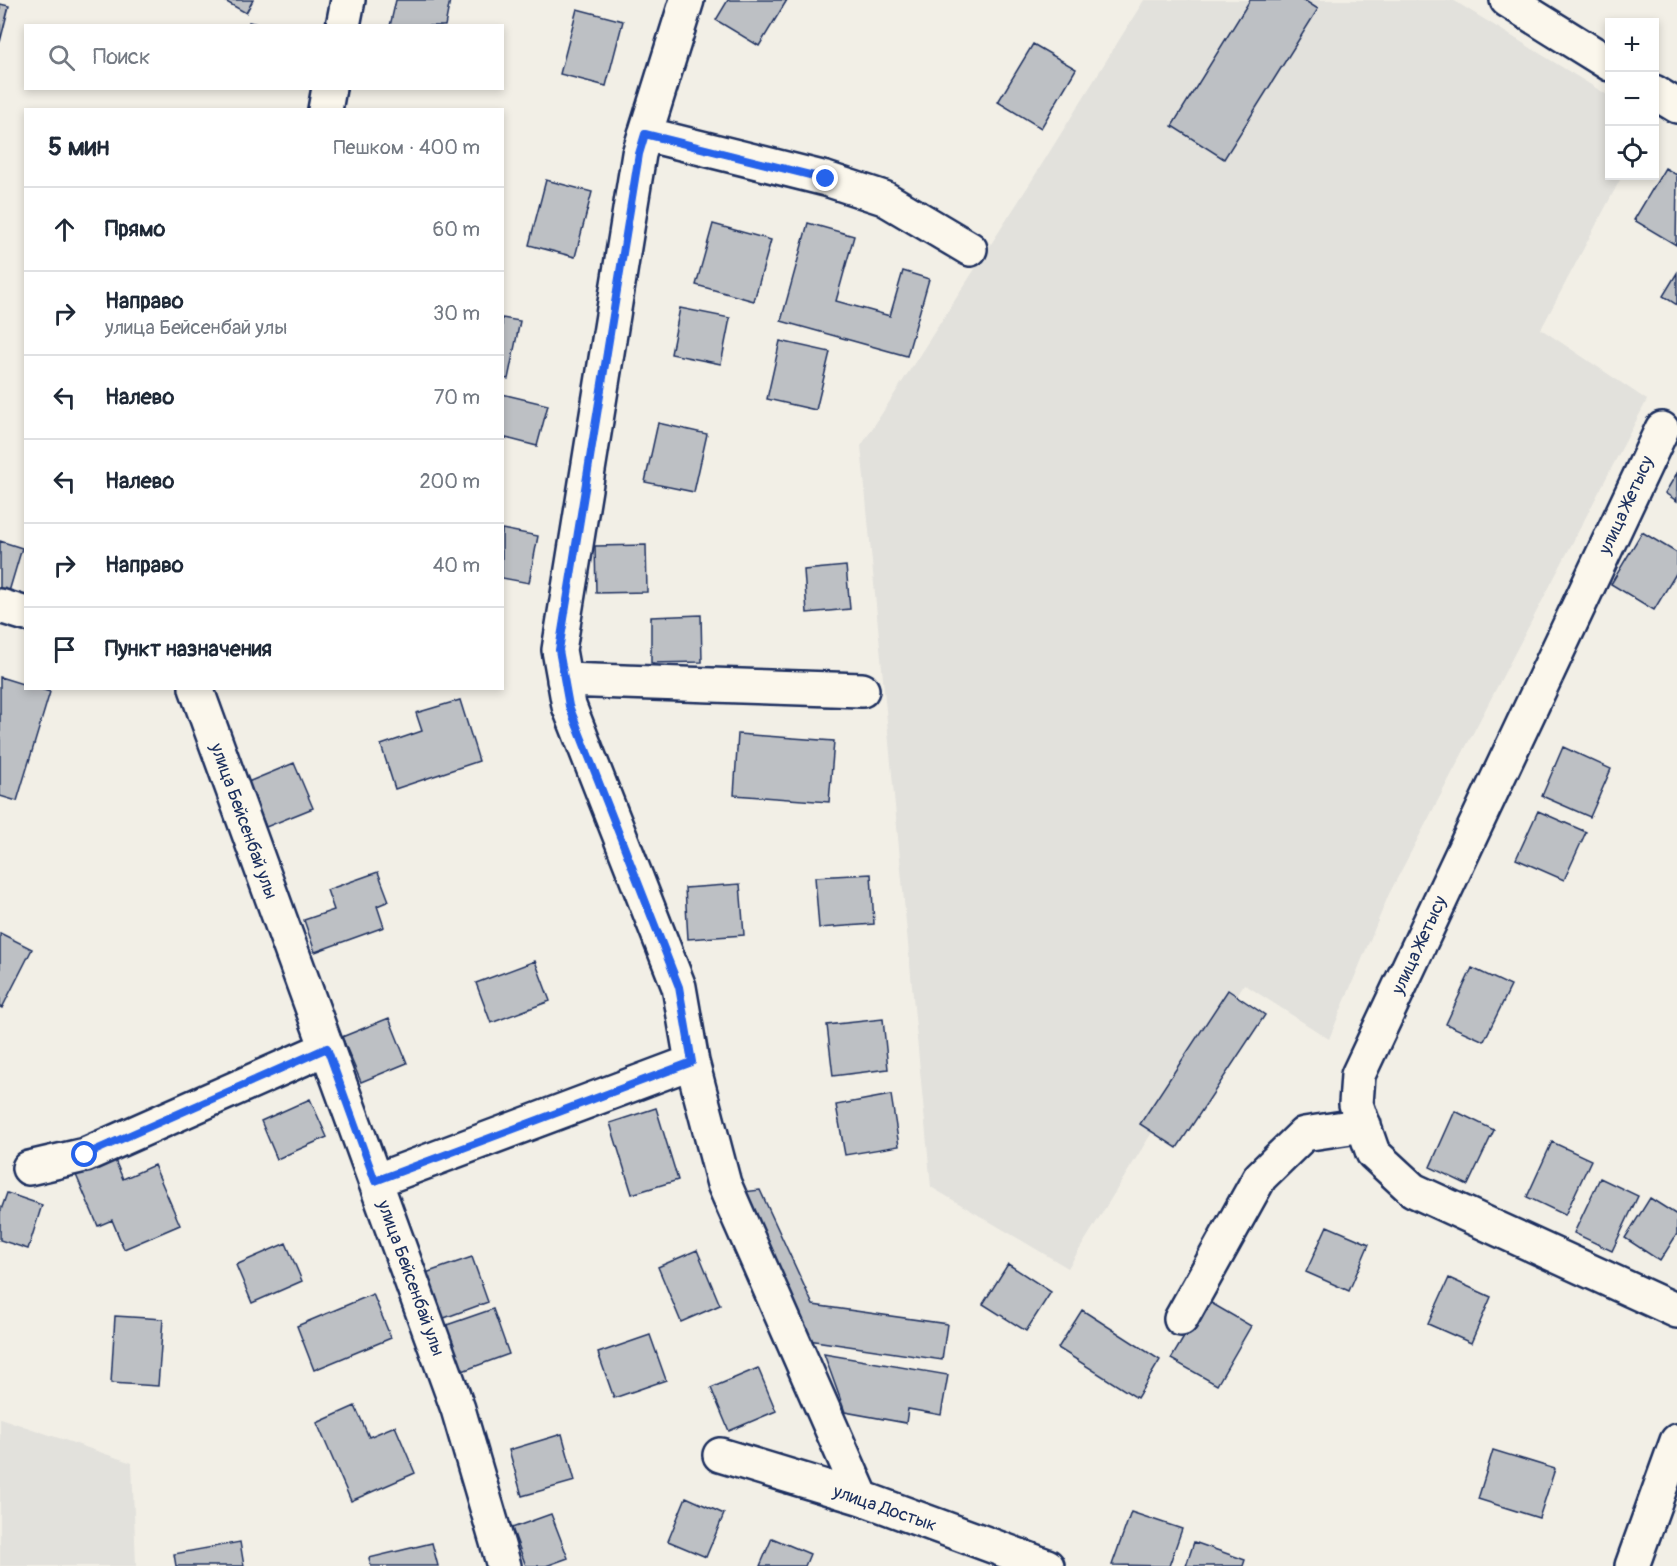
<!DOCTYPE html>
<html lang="ru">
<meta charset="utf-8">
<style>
:root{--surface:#fff;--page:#f6f6f7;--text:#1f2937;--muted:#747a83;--line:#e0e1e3}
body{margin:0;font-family:Pangolin,sans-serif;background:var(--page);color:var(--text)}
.controls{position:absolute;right:18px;top:18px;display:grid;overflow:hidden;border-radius:0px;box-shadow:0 3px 9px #0003}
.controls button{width:54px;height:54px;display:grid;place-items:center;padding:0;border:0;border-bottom:2px solid var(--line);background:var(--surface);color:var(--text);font:30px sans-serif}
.stop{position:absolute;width:18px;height:18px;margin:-14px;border:4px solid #2563eb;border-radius:50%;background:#fff}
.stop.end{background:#2563eb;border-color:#fff;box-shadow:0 2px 6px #0008}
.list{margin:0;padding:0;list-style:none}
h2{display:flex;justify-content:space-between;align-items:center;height:78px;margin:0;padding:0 24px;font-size:26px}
h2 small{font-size:20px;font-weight:400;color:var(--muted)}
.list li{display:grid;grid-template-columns:39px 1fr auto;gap:18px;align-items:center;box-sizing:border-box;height:84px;padding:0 24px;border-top:2px solid var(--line)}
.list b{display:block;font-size:22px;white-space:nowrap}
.list p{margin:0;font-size:20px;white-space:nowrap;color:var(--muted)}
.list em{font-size:20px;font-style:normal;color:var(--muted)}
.icon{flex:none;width:33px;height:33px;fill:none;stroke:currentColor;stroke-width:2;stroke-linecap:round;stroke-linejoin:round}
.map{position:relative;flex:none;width:1677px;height:1566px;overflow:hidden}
.search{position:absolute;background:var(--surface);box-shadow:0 3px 9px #0003;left:24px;top:24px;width:480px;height:66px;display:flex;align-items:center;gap:15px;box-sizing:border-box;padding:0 21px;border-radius:0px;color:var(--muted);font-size:22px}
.panel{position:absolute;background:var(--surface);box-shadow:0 3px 9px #0003;left:24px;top:108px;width:480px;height:582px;border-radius:0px}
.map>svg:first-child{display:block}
.built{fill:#e2e1dc}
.building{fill:#bdc0c4;stroke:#1b2f5e;stroke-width:1.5}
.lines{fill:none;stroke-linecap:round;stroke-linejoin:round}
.minor-casing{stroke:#1b2f5e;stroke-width:38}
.minor{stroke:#fbf7ec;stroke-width:33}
.route{stroke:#2563eb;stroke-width:8}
.labels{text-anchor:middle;stroke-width:4.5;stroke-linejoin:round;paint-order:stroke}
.street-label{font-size:18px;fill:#1b2f5e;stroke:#fbf7ec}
</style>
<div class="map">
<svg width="1677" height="1566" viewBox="0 0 1677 1566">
<rect width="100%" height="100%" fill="#f2efe6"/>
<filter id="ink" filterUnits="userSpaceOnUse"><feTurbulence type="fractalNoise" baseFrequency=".0167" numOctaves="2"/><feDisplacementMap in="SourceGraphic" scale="12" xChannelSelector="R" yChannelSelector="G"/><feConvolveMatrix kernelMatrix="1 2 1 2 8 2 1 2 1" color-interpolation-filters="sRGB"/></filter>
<g filter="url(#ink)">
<path class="built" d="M1144,0H1453L1609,96L1610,176H1622L1541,329L1647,400L1389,894L1329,1039L1244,984L1068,1268L931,1187L861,446L1029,185Z
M0,1418L132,1463L136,1566H0Z"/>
<path class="building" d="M223,0H253L246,13Z
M396,0H450L445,26H390Z
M728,0H787L759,46L716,20Z
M1250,0H1304L1318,9L1224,159L1172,126Z
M0,4L9,6L0,42Z
M577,9L623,21L606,86L560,74Z
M249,22L266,26H248Z
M1033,44L1076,69L1041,128L998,102Z
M1665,168L1677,175L1676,245L1634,220Z
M546,180L592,192L575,257L529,245Z
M808,223L854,236L836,301L890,316L903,271L929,279L907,356L781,321Z
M713,224L771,240L754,301L696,285Z
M1677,273V305L1663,296Z
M680,308L730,318L721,364L671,354Z
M502,318L520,321L508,379L502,378Z
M780,341L830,352L816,410L767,399Z
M502,394L548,405L537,446L502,437Z
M658,423L707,434L694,492L645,482Z
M1677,473V501L1665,493Z
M502,529L538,536L529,583L502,578Z
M1642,532L1677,553V572L1654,610L1611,584Z
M0,541L22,548L8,595L0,593Z
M646,545L647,592L596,593L595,546Z
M846,566L850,609L807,613L804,570Z
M701,615L702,662L651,663V617Z
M0,677L26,685V688H38L50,692L17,801L0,796Z
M460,700L479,761L395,789L381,745L422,731L416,713Z
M738,734L834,741L829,802L734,795Z
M1563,747L1611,769L1590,817L1542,796Z
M294,763L313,808L266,827L248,782Z
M1538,811L1586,832L1564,880L1516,859Z
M378,872L389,901L377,906L384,927L315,952L304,920L334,910L327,890Z
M871,874L874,924L819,928L815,877Z
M740,884L744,935L688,939L685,888Z
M0,933L32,949L2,1008L0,1007Z
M535,961L550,1001L491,1023L476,983Z
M1472,968L1511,986L1484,1041L1446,1024Z
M1228,990L1265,1015L1177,1148L1140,1124Z
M389,1018L407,1063L361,1082L342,1037Z
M883,1019L888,1069L833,1076L827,1025Z
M891,1095L899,1146L845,1155L836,1105Z
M310,1099L327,1137L277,1159L261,1121Z
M656,1108L678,1180L632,1194L610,1123Z
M1455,1111L1494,1130L1468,1185L1430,1167Z
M1552,1142L1591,1160L1565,1215L1527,1197Z
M114,1158L123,1179L154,1165L180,1225L124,1249L112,1220L98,1226L76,1175Z
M1600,1178L1638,1196L1612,1251L1574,1233Z
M760,1190L813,1305L947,1324L942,1360L795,1338L726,1194Z
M7,1193L42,1205L28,1249L0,1240V1213Z
M1650,1198L1677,1215V1234L1660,1261L1625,1238Z
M1327,1226L1369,1244L1349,1291L1306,1272Z
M286,1243L302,1281L252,1303L236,1265Z
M697,1250L720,1305L681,1322L658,1267Z
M472,1257L488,1302L436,1321L420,1275Z
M1008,1264L1051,1292L1026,1331L983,1304Z
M1449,1278L1491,1297L1471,1343L1428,1324Z
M373,1294L391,1338L314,1370L297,1326Z
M1206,1300L1251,1326L1217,1385L1171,1359Z
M493,1309L509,1354L457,1373L441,1327Z
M1082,1310L1160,1360L1137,1398L1058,1348Z
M115,1316L163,1319L158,1386L111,1383Z
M650,1335L666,1380L614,1398L598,1353Z
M824,1354L948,1375L941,1415L908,1409L906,1423L845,1412Z
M758,1368L776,1411L729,1431L711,1388Z
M355,1406L369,1437L395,1426L415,1473L351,1501L317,1423Z
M562,1434L575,1481L522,1496L509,1450Z
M1493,1450L1555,1469L1539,1518L1478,1499Z
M686,1497L724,1514L706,1557L668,1541Z
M1131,1512L1182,1529L1169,1566L1112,1565Z
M551,1514L568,1558L546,1566H526L512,1528Z
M772,1538L810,1554L805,1566H760Z
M240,1542L244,1566H176L174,1554Z
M1194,1542L1245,1560L1243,1566H1186Z
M432,1543L438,1566H371L369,1558Z"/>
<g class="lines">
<g class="minor-casing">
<path id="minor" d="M687,0L639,154L559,650L569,706L679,987L692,1062L724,1184L862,1498
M1507,0L1610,64
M343,26L348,0
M1654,92L1677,106
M325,110L329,88
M645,134L826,179L884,198L970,249
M1662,429L1358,1075L1356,1104L1373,1153L1413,1190L1677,1311
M0,606L26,614
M564,680L862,690
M196,688L458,1409L504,1566
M29,1168L85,1155L327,1048
M375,1181L692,1062
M1181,1319L1260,1177L1304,1134L1364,1125
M720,1455L862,1498L1047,1566
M1632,1566L1677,1441"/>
</g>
<use href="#minor" class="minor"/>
</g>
</g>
<g class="lines" filter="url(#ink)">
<path class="route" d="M85,1155L327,1048L375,1181L692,1062L679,987L569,706L559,650L639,154L645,134L826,179"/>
</g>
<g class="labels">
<g class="street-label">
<text transform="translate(1626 505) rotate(-65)" y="6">улица Жетысу</text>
<text transform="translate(244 821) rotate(70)" y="6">улица Бейсенбай улы</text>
<text transform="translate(1419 945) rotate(-65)" y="6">улица Жетысу</text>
<text transform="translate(411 1278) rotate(70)" y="6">улица Бейсенбай улы</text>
<text transform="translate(885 1508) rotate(19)" y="6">улица Достык</text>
</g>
</g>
</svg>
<div class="controls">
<button>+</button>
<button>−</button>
<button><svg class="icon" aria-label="locate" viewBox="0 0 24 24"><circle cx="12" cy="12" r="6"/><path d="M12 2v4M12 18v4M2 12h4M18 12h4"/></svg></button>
</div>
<div class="stop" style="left:85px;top:1155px"></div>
<div class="stop end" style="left:826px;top:179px"></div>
<div class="search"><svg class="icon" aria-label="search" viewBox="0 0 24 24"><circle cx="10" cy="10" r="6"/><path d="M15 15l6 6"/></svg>Поиск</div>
<section class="panel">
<h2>5 мин<small>Пешком · 400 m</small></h2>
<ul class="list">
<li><svg class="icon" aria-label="ahead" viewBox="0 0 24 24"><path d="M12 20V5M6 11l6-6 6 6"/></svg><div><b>Прямо</b></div><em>60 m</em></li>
<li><svg class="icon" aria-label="right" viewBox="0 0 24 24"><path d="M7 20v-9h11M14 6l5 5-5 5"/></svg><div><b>Направо</b><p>улица Бейсенбай улы</p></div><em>30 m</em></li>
<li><svg class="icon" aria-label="left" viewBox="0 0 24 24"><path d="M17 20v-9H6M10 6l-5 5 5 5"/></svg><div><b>Налево</b></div><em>70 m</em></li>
<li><svg class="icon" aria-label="left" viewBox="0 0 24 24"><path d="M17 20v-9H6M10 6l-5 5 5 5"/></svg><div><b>Налево</b></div><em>200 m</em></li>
<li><svg class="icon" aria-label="right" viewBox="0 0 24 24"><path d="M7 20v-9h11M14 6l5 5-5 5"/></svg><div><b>Направо</b></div><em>40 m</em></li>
<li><svg class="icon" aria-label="arrive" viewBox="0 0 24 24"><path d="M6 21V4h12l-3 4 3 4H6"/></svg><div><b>Пункт назначения</b></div></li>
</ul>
</section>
</div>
